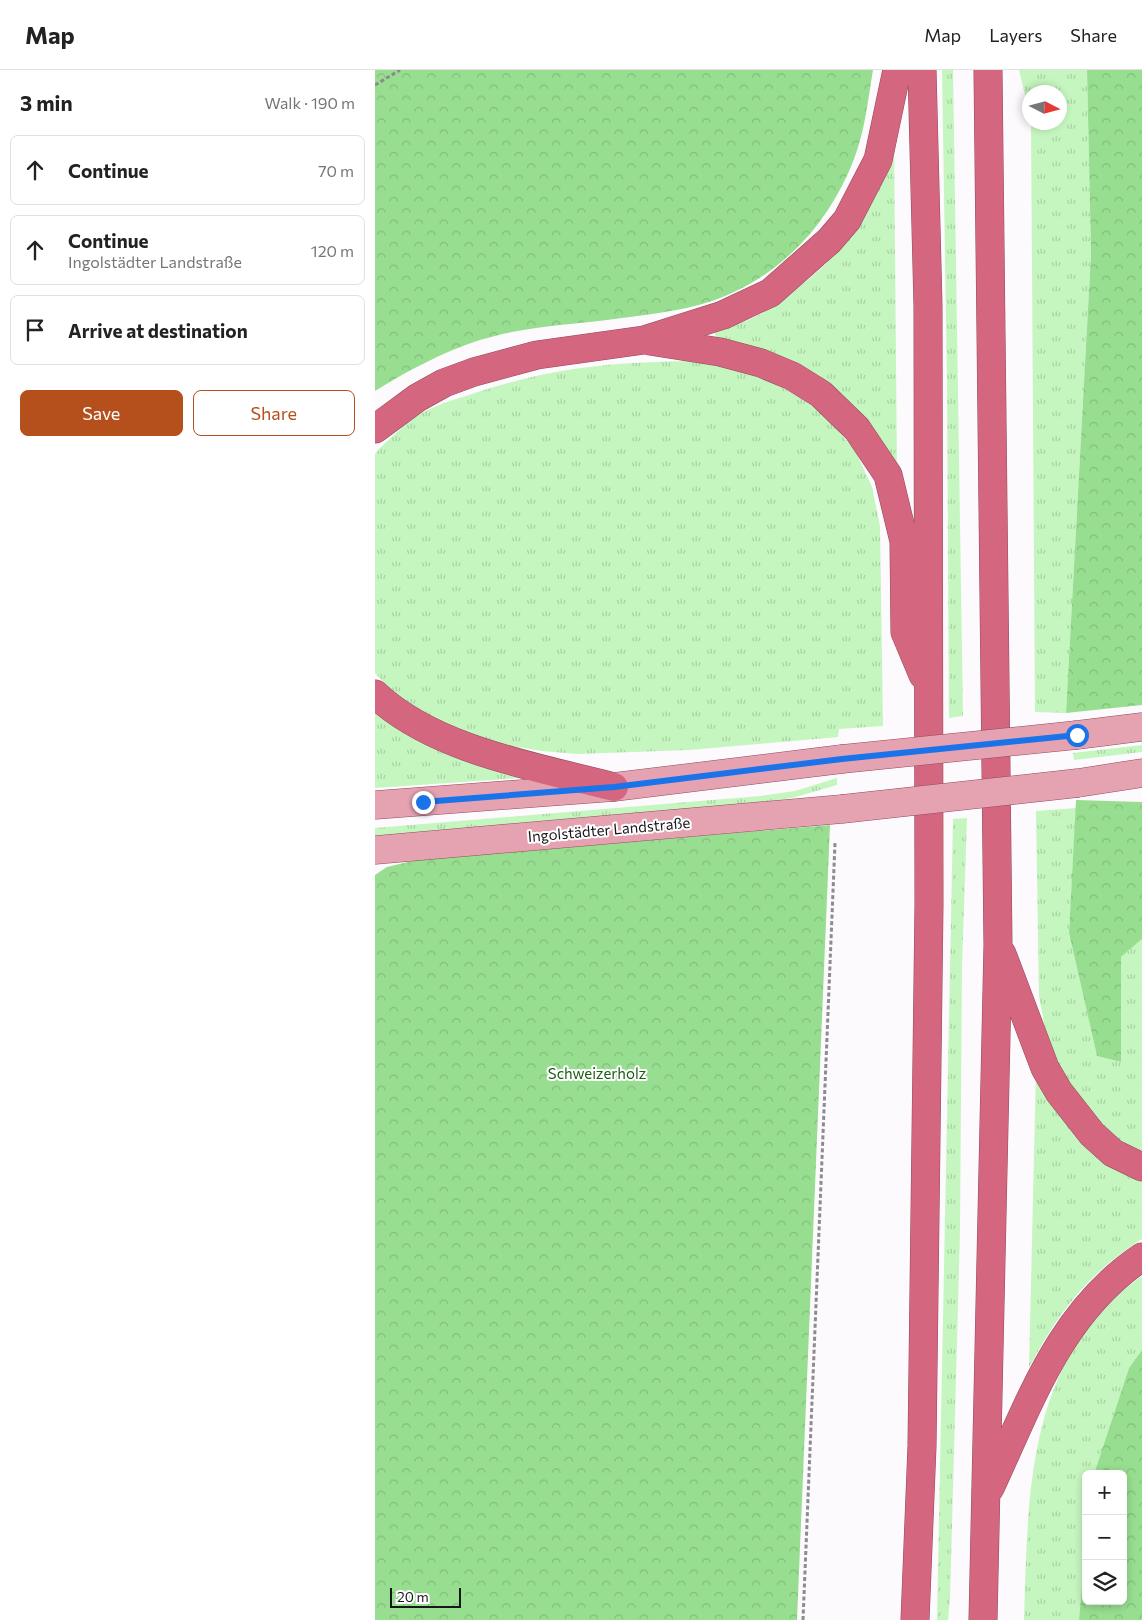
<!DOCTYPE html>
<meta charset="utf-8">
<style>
:root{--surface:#fff;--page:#f6f6f6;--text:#222;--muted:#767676;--line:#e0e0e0;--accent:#b5501d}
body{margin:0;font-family:Commissioner,sans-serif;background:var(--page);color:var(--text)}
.controls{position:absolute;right:15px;bottom:15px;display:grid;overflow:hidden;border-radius:8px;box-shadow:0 2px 8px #0003}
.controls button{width:45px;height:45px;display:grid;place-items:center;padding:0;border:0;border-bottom:1px solid var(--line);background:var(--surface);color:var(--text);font:25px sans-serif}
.compass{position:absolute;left:647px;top:15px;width:45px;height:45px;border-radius:50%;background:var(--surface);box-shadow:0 2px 8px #0003;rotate:96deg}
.scale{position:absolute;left:15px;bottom:12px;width:71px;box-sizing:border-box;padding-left:5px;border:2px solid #19161b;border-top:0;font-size:14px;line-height:18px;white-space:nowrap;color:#19161b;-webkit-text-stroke:4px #fff;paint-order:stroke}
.stop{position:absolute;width:15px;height:15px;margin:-11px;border:4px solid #1a73e8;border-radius:50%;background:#fff}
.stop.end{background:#1a73e8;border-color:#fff;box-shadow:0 1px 5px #0008}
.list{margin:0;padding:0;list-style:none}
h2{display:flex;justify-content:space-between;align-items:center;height:65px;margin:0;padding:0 20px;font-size:21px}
h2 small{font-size:16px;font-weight:400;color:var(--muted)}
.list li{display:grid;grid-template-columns:32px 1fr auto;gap:15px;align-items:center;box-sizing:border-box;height:70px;margin:0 10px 10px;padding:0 10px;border:1px solid var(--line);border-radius:8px}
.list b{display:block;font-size:19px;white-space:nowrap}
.list p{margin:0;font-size:16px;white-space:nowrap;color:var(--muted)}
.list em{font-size:16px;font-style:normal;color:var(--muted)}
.actions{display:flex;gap:10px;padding:15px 20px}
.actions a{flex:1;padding:11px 0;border:1px solid var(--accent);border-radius:8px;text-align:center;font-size:18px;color:var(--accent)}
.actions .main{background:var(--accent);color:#fff}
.icon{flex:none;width:28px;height:28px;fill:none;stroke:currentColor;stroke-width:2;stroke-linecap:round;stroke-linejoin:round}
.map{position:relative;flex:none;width:767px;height:1550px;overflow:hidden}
header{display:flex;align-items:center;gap:30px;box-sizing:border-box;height:70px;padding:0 25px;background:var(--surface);border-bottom:1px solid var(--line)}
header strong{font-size:24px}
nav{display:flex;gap:28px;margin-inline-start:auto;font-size:18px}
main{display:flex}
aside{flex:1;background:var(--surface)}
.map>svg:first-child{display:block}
.grass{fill:url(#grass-tufts)}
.forest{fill:url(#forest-crowns)}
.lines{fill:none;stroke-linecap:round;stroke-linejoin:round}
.major-casing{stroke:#934a5c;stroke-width:29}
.highway-casing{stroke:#934a5c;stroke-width:29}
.path{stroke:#8d8b8f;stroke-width:3;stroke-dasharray:4 2.5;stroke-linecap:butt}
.major{stroke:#e5a3b2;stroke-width:28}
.highway{stroke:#d4667f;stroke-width:28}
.major-bridge-casing{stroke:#934a5c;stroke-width:29;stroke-linecap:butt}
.major-bridge{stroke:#e5a3b2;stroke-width:28}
.route{stroke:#1a73e8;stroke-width:6}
.labels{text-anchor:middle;stroke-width:4;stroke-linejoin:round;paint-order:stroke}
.street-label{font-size:15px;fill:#19161b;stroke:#fff}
.park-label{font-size:15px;fill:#195e13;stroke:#fff}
</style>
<header>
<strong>Map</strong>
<nav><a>Map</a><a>Layers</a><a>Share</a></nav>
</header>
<main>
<aside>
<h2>3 min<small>Walk · 190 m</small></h2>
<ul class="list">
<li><svg class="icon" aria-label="ahead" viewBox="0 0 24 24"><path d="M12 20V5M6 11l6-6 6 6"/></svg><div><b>Continue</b></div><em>70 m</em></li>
<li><svg class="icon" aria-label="ahead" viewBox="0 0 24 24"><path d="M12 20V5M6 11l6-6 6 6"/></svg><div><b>Continue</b><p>Ingolstädter Landstraße</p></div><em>120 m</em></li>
<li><svg class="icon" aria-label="arrive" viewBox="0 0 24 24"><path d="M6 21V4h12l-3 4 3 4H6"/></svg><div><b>Arrive at destination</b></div></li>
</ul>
<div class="actions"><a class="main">Save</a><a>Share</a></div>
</aside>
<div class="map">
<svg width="767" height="1550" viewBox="0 0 767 1550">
<defs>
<pattern id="grass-tufts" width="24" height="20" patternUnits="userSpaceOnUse" patternTransform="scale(1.25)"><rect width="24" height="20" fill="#c5f6bf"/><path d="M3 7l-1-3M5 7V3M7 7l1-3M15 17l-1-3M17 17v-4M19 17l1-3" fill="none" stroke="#a9d2a4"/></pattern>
<pattern id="forest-crowns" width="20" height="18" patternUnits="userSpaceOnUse" patternTransform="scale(1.25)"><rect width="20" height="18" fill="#98de90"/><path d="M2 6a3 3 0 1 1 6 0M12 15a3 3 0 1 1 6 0" fill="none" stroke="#82be7c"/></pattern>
</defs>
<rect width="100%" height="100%" fill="#fcfafd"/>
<path class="grass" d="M567,0H578L588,646L574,648L572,311Z
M644,0H712L716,184L691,643L660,642L656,53L684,52V22H654V41Z
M519,67L522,404L508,378L341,268L339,260L371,251L388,243L434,209L452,193L468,174Z
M319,291L356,296L387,306L445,339L481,382L497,417L505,456L508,656L464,659L463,667L314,680L202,684L167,681L108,671L79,661L21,626L0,603V384L4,379C15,369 25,358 38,349C54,337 75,331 94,325C173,298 236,292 319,291Z
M0,642L34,665L162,707L0,718Z
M767,675V682L699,690L698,683Z
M462,708V715L417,728L384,733L0,766V758L385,726L420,721Z
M701,738L694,863L722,986L746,992V887L767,869V1087L754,1080L707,1040L673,974L664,926L661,741Z
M592,748L587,896L585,1161L575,1529L573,1550H562L578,749Z
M661,1000L767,1109V1169C715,1201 681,1245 654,1298Z
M767,1206V1280L754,1298L719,1404H711V1463L704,1550H649C653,1424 651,1286 767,1206Z"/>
<path class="forest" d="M0,0H498C493,29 490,61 479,89C454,155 404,208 337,231C304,242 267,245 232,250C190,255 147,257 105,270C68,282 34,300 0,321Z
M712,0H767V635L691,643L716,184Z
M701,730L767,732V869L746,887V992L722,986L694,863Z
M455,755L422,1550H0V805L12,797L41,790Z
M767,1280V1550H704L711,1463V1531H748V1404H719L754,1298Z"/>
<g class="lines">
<g class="major-casing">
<path id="major" d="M702,665L767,657
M703,713L767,703
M0,735L239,717L467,689
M0,780L467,739"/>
</g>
<g class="highway-casing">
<path id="highway" d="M275,271L345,282L386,293L417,306L446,324L482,359L513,405L529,471L530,562L548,605
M0,359L42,328L69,313L99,302L162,285L269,270L348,245L395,223L454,171L472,150L503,90L522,0
M0,624C59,680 162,697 239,717
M627,884L670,998L684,1022L717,1064L738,1083L767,1097
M615,1418C655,1332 685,1242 767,1187
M540,1550L547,1376L554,834L553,236L547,0
M608,1550L623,875L613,0"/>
</g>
<path class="path" d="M0,15L25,0
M428,1550L460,773"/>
<use href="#major" class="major"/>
<use href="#highway" class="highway"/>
<g class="major-bridge-casing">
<path id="major-bridge" d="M467,689L702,665
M467,739L703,713"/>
</g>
<use href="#major-bridge" class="major-bridge"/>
</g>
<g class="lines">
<path class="route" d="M48,732L239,717L467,689L702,665"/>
</g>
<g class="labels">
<g class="street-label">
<text transform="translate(234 760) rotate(-5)" y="5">Ingolstädter Landstraße</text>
</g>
<g class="park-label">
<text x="222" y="1009">Schweizerholz</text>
</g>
</g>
</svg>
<div class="controls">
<button>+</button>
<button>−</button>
<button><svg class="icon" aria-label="layers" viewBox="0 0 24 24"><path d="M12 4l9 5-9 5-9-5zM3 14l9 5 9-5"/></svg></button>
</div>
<svg class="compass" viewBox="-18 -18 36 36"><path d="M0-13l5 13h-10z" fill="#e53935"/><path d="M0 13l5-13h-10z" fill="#767676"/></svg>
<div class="scale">20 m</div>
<div class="stop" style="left:702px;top:665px"></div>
<div class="stop end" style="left:48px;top:732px"></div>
</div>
</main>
